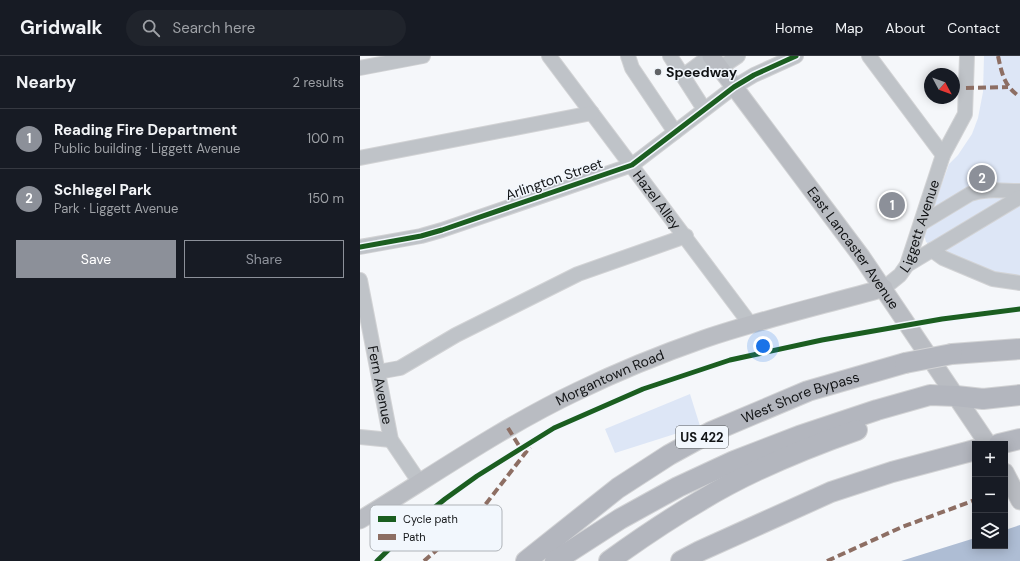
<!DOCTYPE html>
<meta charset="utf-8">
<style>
:root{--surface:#171b24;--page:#20242c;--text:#f1f3f6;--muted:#9ea1a6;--line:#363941;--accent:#8c9099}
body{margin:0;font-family:"DM Sans",sans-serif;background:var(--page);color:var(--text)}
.controls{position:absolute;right:12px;bottom:12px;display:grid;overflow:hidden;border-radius:0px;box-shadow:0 2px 10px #0003}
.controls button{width:36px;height:36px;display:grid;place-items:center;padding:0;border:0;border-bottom:1px solid var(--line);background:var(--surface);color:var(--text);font:20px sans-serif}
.compass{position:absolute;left:564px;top:12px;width:36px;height:36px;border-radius:50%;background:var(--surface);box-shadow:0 2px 10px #0003;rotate:131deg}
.you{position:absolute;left:403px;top:290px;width:14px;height:14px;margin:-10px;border:3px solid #fff;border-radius:50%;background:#1a73e8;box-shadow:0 0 0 6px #1a73e833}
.badge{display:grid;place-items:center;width:26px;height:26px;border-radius:50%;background:var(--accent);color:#fff;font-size:13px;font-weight:700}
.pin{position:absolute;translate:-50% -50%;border:2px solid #fff;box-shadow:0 1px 4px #0006}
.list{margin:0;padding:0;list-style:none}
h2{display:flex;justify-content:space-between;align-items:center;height:52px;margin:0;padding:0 16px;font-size:17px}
h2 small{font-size:13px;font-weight:400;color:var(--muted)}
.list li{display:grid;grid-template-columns:26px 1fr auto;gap:12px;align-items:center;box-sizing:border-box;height:60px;padding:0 16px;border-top:1px solid var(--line)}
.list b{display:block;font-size:15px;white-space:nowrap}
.list p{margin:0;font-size:13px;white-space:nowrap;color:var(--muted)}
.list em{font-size:13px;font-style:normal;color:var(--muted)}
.actions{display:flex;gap:8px;padding:12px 16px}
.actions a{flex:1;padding:9px 0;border:1px solid var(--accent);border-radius:0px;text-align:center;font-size:14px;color:var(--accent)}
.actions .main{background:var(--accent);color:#fff}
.icon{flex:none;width:22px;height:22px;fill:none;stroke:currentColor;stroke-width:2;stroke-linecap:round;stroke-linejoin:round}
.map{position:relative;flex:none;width:660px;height:505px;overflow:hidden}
header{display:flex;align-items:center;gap:24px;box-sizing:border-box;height:56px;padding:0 20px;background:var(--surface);border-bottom:1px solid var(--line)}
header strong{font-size:19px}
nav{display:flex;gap:22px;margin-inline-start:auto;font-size:14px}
.search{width:280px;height:36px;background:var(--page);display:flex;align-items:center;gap:10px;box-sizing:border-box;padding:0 14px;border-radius:22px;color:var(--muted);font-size:15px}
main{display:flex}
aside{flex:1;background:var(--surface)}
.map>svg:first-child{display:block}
.green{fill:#dde6f6}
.water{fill:#aebdd4}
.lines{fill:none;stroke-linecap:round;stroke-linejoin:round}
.minor-casing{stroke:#d2d3d5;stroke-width:16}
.major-casing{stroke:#d2d3d5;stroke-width:19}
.highway-casing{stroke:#d2d3d5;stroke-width:22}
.minor{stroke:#bfc3c8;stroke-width:14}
.major{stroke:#b9bcc2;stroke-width:17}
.highway{stroke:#b3b6be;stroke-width:20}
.highway-bridge-casing{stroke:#d2d3d5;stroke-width:22;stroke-linecap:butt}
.highway-bridge{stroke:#b3b6be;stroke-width:20}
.quiet{stroke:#8d6e63;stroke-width:4;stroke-dasharray:8 4;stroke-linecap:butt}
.cycleway-casing{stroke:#f2f7fd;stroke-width:8}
.cycleway{stroke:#1b5e20;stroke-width:5}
.poi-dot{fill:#616366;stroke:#f2f7fd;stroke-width:1.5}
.labels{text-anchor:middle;stroke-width:3;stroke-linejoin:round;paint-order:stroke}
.shield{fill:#f2f7fd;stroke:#55585b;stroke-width:1}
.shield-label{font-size:13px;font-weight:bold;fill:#121416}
.poi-label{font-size:14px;font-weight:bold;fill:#121416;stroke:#f2f7fd;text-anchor:start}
.street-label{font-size:14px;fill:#121416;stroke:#f2f7fd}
.key{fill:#f2f7fd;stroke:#afb3b8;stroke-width:1}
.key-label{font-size:11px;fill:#121416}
</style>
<header>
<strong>Gridwalk</strong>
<div class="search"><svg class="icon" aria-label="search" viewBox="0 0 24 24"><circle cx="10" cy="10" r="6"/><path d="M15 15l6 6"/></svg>Search here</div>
<nav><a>Home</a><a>Map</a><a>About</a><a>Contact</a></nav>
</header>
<main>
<aside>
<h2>Nearby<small>2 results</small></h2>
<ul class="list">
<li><span class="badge">1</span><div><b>Reading Fire Department</b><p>Public building · Liggett Avenue</p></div><em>100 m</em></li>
<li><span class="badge">2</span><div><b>Schlegel Park</b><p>Park · Liggett Avenue</p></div><em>150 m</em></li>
</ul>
<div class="actions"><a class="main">Save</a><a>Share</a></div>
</aside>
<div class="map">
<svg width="660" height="505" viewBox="0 0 660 505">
<rect width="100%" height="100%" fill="#f5f7fa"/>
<path class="green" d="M624,0H660V220L634,218L598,205L566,186L564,178L589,108L598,99L612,78L618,62L623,36Z
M330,338L340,370L255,397L245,373Z"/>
<path class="water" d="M660,469V505H541L615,482V490H645V474Z"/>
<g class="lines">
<g class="minor-casing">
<g id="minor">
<path id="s1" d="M189,0L391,269"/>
<path d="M268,0L272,12L315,76"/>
<path d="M310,0L344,53"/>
<path d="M509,0L583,99"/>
<path d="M0,12L63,0"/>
<path d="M360,12L378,0"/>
<path d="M323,20L350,0"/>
<path d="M0,102L232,57"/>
<path d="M562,167L610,138C626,132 643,135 660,135"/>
<path d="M0,191L61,180L82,174L272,109L374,31L394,19L436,0"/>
<path d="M572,194L583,202L633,223L660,227"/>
<path d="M547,209L660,141"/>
<path id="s2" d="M0,224L31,384L60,427"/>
<path id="s3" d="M524,232L540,219L547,209L583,99L605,58L607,0"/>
<path d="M18,316L40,312L96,279L218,218L326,180"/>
<path d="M0,381L31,384"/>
</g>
</g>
<g class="major-casing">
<g id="major">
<path id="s4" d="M351,0L501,200L628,388"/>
<path d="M645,416L660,445"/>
<path id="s5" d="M0,464C72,420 142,371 218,335C259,315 301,298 344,283C403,263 464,249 524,232"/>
</g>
</g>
<g class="highway-casing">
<g id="highway">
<path d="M592,298L660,293"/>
<path d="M639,388L660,383"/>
<path id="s6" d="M166,505L258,432L309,399L351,376L448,335L545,307"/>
<path d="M195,505L260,463L318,431L374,405L439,380L517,354L570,339L596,340L623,343L660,339"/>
<path d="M249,505C278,484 309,463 340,445C389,415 443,393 497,374"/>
<path d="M321,505L340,495L471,436L532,416L615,394"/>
</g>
</g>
<use href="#minor" class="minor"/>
<use href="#major" class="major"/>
<use href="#highway" class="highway"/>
<g class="highway-bridge-casing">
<path id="highway-bridge" d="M545,307L592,298"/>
</g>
<use href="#highway-bridge" class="highway-bridge"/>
<path class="quiet" d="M638,0C642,18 644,30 660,41
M606,32L648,31
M148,372L161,393
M64,505L118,458L170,391
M467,505L542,471L615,444"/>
<g class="cycleway-casing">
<path id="cycleway" d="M0,191L61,180L82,174L272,109L374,31L394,19L436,0
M17,505L59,464L85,443L117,420L194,372L283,333L370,304L462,284L582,263L660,253"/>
</g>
<use href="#cycleway" class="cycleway"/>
</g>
<circle class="poi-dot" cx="298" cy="16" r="4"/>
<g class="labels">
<rect class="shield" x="316" y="370" width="52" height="22" rx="3"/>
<g class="shield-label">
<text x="342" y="386">US 422</text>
</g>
<g class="poi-label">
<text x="306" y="21">Speedway</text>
</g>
<g class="street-label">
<text transform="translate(194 123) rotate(-19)" y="5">Arlington Street</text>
<text dy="5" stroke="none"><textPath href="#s1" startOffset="180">Hazel Alley</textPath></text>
<text dy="5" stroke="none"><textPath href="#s3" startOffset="74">Liggett Avenue</textPath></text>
<text dy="5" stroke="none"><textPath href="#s4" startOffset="239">East Lancaster Avenue</textPath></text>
<text dy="5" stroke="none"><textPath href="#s5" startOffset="288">Morgantown Road</textPath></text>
<text dy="5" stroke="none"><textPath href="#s2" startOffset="107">Fern Avenue</textPath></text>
<text dy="5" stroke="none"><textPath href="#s6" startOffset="322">West Shore Bypass</textPath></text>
</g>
</g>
<rect x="10" y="449" width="132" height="46" rx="6" class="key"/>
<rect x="18" y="460" width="18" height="6" fill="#1b5e20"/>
<rect x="18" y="478" width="18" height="6" fill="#8d6e63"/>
<g class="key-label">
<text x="43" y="467">Cycle path</text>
<text x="43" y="485">Path</text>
</g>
</svg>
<div class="controls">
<button>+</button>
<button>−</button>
<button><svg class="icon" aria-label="layers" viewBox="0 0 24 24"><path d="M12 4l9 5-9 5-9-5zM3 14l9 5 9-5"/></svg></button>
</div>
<svg class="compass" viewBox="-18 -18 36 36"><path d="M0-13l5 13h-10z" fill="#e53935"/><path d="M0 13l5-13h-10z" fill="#9ea1a6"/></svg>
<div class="you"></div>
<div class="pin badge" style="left:532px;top:149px">1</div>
<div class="pin badge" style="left:622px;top:122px">2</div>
</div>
</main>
